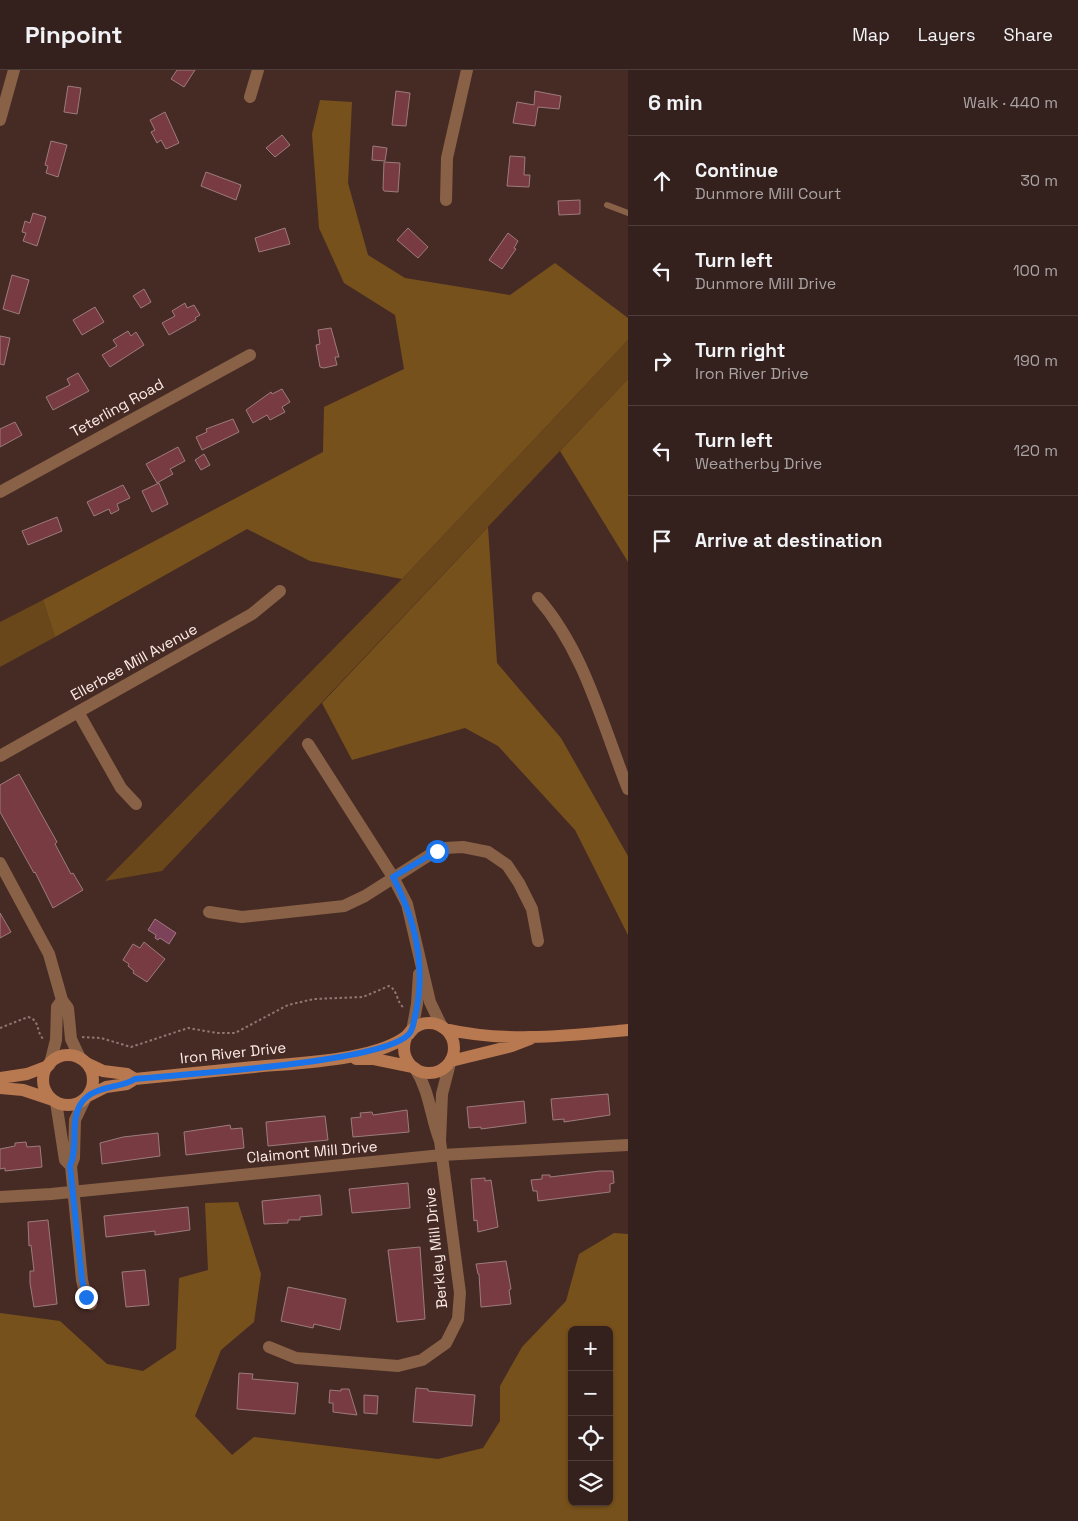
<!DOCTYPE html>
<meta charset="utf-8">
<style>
:root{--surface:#34201c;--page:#3f2d29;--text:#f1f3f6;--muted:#a9a3a3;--line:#4e3e3b}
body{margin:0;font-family:"Space Grotesk",sans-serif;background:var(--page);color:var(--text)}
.controls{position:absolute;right:15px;bottom:15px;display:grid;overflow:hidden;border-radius:8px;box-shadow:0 1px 4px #0004}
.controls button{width:45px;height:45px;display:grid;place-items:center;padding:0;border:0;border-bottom:1px solid var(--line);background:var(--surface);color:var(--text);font:25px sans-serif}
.stop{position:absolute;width:15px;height:15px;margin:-11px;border:4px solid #1a73e8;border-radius:50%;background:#fff}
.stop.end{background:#1a73e8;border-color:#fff;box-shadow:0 1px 5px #0008}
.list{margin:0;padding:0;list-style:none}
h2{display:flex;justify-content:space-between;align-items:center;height:65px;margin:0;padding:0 20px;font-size:21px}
h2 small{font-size:16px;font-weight:400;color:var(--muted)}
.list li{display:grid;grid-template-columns:32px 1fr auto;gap:15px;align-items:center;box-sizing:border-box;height:90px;padding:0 20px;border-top:1px solid var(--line)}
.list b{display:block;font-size:19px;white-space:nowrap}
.list p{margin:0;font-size:16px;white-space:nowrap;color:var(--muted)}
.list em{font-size:16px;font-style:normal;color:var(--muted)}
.icon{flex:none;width:28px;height:28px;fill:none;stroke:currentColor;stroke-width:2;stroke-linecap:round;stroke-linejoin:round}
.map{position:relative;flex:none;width:628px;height:1451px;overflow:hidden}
header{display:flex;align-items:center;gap:30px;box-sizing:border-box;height:70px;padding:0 25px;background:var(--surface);border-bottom:1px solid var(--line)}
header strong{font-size:24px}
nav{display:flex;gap:28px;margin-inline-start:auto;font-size:18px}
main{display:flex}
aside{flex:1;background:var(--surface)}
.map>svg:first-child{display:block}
.green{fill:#69471a}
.forest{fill:#77511c;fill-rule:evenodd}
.water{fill:#7c4259;stroke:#a37584}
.building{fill:#773b41;stroke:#9d7b7d}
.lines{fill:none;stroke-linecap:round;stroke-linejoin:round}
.path{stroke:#8f7772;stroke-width:2;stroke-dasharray:2.5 2.5;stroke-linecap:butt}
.lane{stroke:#896147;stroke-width:6}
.street{stroke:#896147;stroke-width:12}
.secondary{stroke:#b97950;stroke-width:12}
.route{stroke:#1a73e8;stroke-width:6}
.labels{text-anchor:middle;stroke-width:4;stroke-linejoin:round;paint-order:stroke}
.street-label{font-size:15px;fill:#feebe7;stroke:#462b25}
</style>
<header>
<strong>Pinpoint</strong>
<nav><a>Map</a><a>Layers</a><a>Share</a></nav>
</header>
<main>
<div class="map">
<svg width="628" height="1451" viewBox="0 0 628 1451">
<rect width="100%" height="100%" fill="#462b25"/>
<path class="green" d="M628,270V309L162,801L105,811L402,509Z
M43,530L55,567L0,597V552Z"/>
<path class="forest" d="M320,30L352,32L348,113L368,185L405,208L510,225L555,193L628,248V270L402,509L310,491L247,459L55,567L43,530L323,382L324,337L404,299L395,245L344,213L319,158L312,64Z
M628,309V492L560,381Z
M488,457L497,593L561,668L628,786V865L575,760L498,676L465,658L352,690L322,633Z
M238,1132L261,1204L254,1252L221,1280L195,1346L232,1385L254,1367L438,1389L483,1378L500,1351V1316L522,1277L566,1231L579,1184L614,1163L628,1164V1451H0V1243L60,1251L107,1294L143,1301L176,1279L179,1208L208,1200L205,1133ZM572,1260H609V1432H572Z"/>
<path class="water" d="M155,849L176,863L169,874L160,868L158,870L155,868L156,865L148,860Z"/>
<path class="building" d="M177,0H195L184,17L171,9Z
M68,16L81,18L77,44L64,42Z
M396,21L410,23L406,56L392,55Z
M535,21L561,26L559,39L538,37L535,56L513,53L517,32L534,35Z
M165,42L179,73L166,79L161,70L157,73L151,62L155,60L150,50Z
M282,65L290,75L275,87L266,78Z
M51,71L67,75L58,107L46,103L48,96L45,95Z
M373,76L387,78L385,91L372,90Z
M510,86L525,87L524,105H530L529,117L507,116Z
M384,92L400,93L398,122L384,121L383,119Z
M206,102L241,115L236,130L201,116Z
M580,130V144L559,145L558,131Z
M33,143L46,147L37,176L23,171L26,163L22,162L25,151L30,153Z
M285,158L290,174L259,182L255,168Z
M408,158L428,177L418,188L397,170Z
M508,163L518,171L514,178L516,179L502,199L489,190Z
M12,205L29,210L19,244L3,239Z
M144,219L151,232L141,238L133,226Z
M185,233L187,238L194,235L200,245L195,248L196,250L169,265L162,253L175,246L172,241Z
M95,237L104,252L82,265L73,250Z
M331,258L339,287H335L337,295L324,298L320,297L316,275L320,274L318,260Z
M128,261L131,266L136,262L144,275L110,297L102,285L117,276L113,270Z
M0,266L10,268L4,295L0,294Z
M78,303L89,321L53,340L46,327L70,315L67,309Z
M282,319L290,332L282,337L285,342L270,350L267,345L253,353L246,340L271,322L272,324Z
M233,349L239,362L202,380L196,367L207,362L206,359Z
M15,352L22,365L0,377V359Z
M178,377L185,391L170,399L173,404L157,413L146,394Z
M204,384L210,395L201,400L195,390Z
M159,413L168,434L152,442L142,421Z
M123,415L130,428L117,434L119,440L111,444L109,439L94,446L87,432Z
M57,447L62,461L28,475L22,461Z
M19,704L57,772L55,774L71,804L73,803L83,820L53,838L35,802L34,803L0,742V715Z
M0,843L11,862L0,868Z
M144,872L165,889L147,912L133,903L134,901L128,896L129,894L123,890L133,874L140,878Z
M608,1024L610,1045L564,1052V1049L553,1050L551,1029Z
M524,1031L526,1053L481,1059V1057L469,1058L467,1037Z
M407,1040L409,1062L353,1067L351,1048L361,1047L360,1043L372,1042L373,1045Z
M325,1046L328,1070L268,1076L266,1052Z
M230,1055L231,1059L242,1058L244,1078L186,1085L184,1062Z
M158,1063L160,1086L102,1094L100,1073L123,1067Z
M26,1072L27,1077L40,1076L42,1097L5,1101V1098L0,1099V1079L15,1076V1073Z
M600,1101H613L614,1113L610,1114V1122L538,1131L537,1121H533L531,1110L542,1109V1105H550V1107Z
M485,1108V1111L491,1110L498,1157L478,1162L477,1150L474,1151L471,1109Z
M408,1113L410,1138L352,1143L349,1119Z
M320,1125L322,1145L300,1147V1150H288V1153L264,1154L262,1131Z
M188,1137L190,1160L155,1165V1161L106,1167L104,1146Z
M48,1150L57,1234L34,1237L30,1213V1201H34L31,1175L29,1176L28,1152Z
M420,1177L425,1249L397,1252L388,1180Z
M506,1191L511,1219L509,1220L511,1234L481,1237L479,1204H478L476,1194Z
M145,1200L149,1235L126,1237L122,1202Z
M288,1217L346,1229L340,1260L314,1254L313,1258L281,1251Z
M239,1303L253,1304L252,1309L298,1313L295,1344L237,1339Z
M416,1318L428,1319V1321L475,1325L472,1356L413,1352Z
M341,1319H349L357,1345L333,1342V1333H329L330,1320L341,1321Z
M364,1325L378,1326L377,1344L364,1343Z"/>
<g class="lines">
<path class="path" d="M0,958L28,947C40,950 36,961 43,969
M82,967L101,968L131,977L188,958L217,963H235L288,935L314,929L363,927L389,916C398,920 396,932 404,938"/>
<path class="lane" d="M607,135L628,143"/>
<path class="street" d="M250,27L258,0
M0,50L14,0
M446,130L447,88L467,0
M0,422L250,285
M538,528C585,582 602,654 628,719
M78,642L121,718L136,734
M308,674L393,807L407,834L430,932L442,957
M0,686L252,544L280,521
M0,793L49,884L62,930L68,938L71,969L80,988
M209,842L242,847L344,836L365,826L431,784L445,778L463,777L488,782L507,795L519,813L532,839L538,871
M412,961L417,934L419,904
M50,994L56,970L57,937L62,930
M415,998C430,1022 430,1045 440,1071L442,1024L450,993
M85,1029L75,1050L74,1088L71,1096L82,1210L86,1227L91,1234
M56,1032L65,1090L71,1096
M0,1127L51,1124L442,1085L628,1075
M269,1277L296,1288L398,1296L422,1290L446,1273L458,1249L460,1223L440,1071"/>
<path class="secondary" d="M404 978a25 25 0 1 1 50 0a25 25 0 1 1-50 0Z
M445,959C506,973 565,966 628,960
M43 1010a25 25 0 1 1 50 0a25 25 0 1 1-50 0Z
M356,989H374L413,997
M451,991L512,976L530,969
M86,993L103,1001L127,1004L135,1009
M0,1008L27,1004L48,996
M0,1018L23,1020L53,1030
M88,1026L106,1017L127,1014L135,1009C175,1005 214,1001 254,997C294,993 379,991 409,964"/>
</g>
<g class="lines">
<path class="route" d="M86,1227L82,1210L70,1096C80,1075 66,1043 88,1026C103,1015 121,1018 135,1009C183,1004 383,993 409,964C414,959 414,948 416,942C426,894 415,849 393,807L437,781"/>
</g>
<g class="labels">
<g class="street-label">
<text transform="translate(117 338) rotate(-29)" y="5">Teterling Road</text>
<text transform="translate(134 592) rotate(-29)" y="5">Ellerbee Mill Avenue</text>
<text transform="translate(233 983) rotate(-6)" y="5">Iron River Drive</text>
<text transform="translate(312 1082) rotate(-5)" y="5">Claimont Mill Drive</text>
<text transform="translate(436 1178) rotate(-96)" y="5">Berkley Mill Drive</text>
</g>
</g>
</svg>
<div class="controls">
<button>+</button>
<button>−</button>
<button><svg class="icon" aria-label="locate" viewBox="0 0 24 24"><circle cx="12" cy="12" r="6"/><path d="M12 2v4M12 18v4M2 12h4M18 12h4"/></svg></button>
<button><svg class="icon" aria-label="layers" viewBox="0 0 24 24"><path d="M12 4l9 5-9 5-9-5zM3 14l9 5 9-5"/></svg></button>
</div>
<div class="stop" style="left:437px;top:781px"></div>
<div class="stop end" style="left:86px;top:1227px"></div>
</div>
<aside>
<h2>6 min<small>Walk · 440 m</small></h2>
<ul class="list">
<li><svg class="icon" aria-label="ahead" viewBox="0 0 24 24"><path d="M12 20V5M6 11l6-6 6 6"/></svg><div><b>Continue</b><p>Dunmore Mill Court</p></div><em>30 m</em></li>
<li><svg class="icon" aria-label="left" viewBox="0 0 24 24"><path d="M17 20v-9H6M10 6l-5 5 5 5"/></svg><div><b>Turn left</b><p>Dunmore Mill Drive</p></div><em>100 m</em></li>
<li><svg class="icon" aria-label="right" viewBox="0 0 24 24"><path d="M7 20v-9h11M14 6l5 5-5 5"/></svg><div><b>Turn right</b><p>Iron River Drive</p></div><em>190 m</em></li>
<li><svg class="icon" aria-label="left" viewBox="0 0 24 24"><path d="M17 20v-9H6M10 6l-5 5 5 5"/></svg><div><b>Turn left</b><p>Weatherby Drive</p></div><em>120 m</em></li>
<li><svg class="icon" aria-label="arrive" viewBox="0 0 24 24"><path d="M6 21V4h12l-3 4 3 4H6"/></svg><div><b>Arrive at destination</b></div></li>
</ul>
</aside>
</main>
